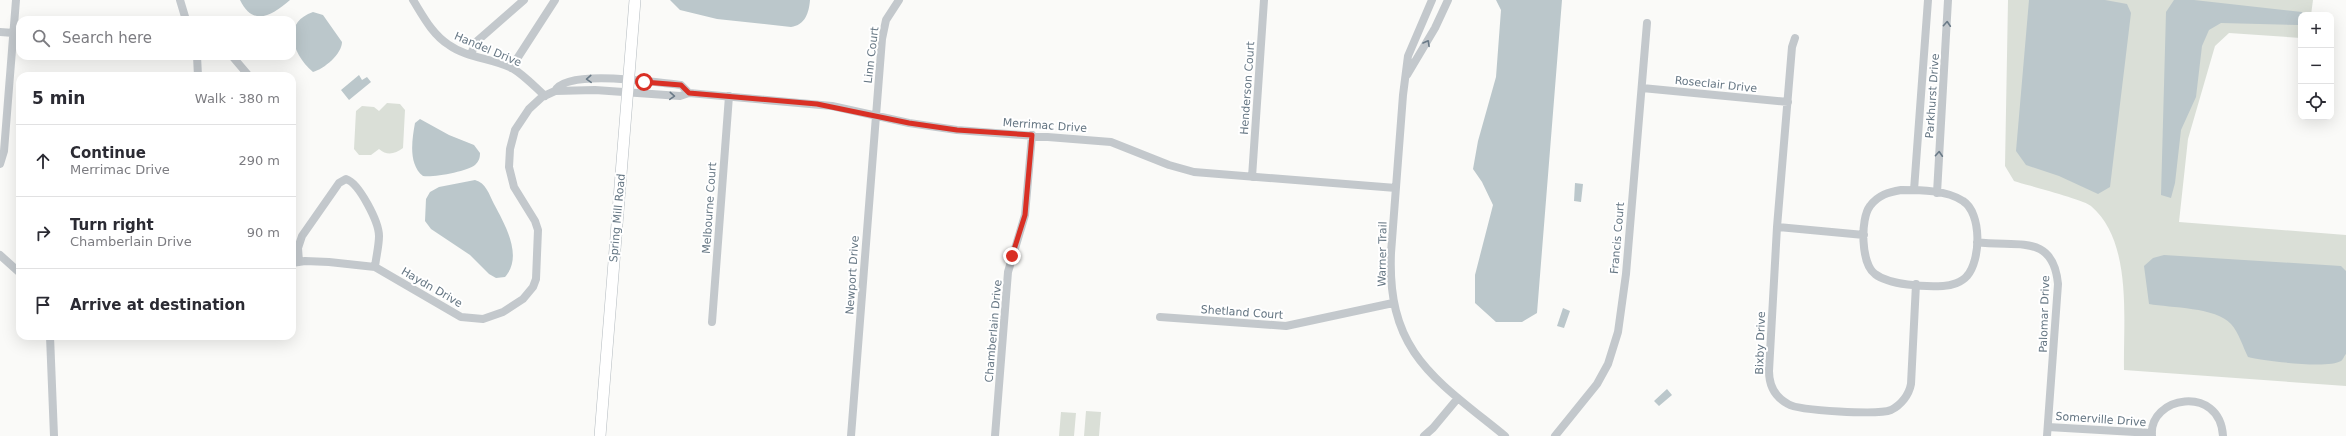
<!DOCTYPE html>
<meta charset="utf-8">
<style>
:root{--surface:#fff;--page:#f7f7f7;--text:#2b2b33;--muted:#7c7c81;--line:#e1e1e2}
body{margin:0;font-family:"DejaVu Sans",sans-serif;background:var(--page);color:var(--text)}
.controls{position:absolute;right:12px;top:12px;display:grid;overflow:hidden;border-radius:8px;box-shadow:0 4px 16px #0002}
.controls button{width:36px;height:36px;display:grid;place-items:center;padding:0;border:0;border-bottom:1px solid var(--line);background:var(--surface);color:var(--text);font:20px sans-serif}
.stop{position:absolute;width:12px;height:12px;margin:-9px;border:3px solid #d93025;border-radius:50%;background:#fff}
.stop.end{background:#d93025;border-color:#fff;box-shadow:0 1px 4px #0008}
.list{margin:0;padding:0;list-style:none}
h2{display:flex;justify-content:space-between;align-items:center;height:52px;margin:0;padding:0 16px;font-size:17px}
h2 small{font-size:13px;font-weight:400;color:var(--muted)}
.list li{display:grid;grid-template-columns:26px 1fr auto;gap:12px;align-items:center;box-sizing:border-box;height:72px;padding:0 16px;border-top:1px solid var(--line)}
.list b{display:block;font-size:15px;white-space:nowrap}
.list p{margin:0;font-size:13px;white-space:nowrap;color:var(--muted)}
.list em{font-size:13px;font-style:normal;color:var(--muted)}
.icon{flex:none;width:22px;height:22px;fill:none;stroke:currentColor;stroke-width:2;stroke-linecap:round;stroke-linejoin:round}
.map{position:relative;flex:none;width:2346px;height:436px;overflow:hidden}
.search{position:absolute;background:var(--surface);box-shadow:0 4px 16px #0002;left:16px;top:16px;width:280px;height:44px;display:flex;align-items:center;gap:10px;box-sizing:border-box;padding:0 14px;border-radius:12px;color:var(--muted);font-size:15px}
.panel{position:absolute;background:var(--surface);box-shadow:0 4px 16px #0002;left:16px;top:72px;width:280px;height:268px;border-radius:12px}
.map>svg:first-child{display:block}
.green{fill:#dadfd7}
.water{fill:#bbc7cb}
.lines{fill:none;stroke-linecap:round;stroke-linejoin:round}
.secondary-casing{stroke:#b3babf;stroke-width:12}
.street{stroke:#c3c8cc;stroke-width:8}
.secondary{stroke:#fff;stroke-width:11}
.oneway{stroke:#6a7a87}
.route{stroke:#d93025;stroke-width:5}
.labels{text-anchor:middle;stroke-width:4;stroke-linejoin:round;paint-order:stroke}
.street-label{font-size:11px;fill:#657683;stroke:#fff}
</style>
<div class="map">
<svg width="2346" height="436" viewBox="0 0 2346 436">
<rect width="100%" height="100%" fill="#fafaf8"/>
<path class="green" d="M2008,0H2313L2311,15H2301V38L2229,33L2215,46L2188,139L2179,222L2346,235V386L2124,370C2123,320 2133,242 2091,206C2085,200 2026,185 2014,181L2005,166Z
M387,103L400,104L405,110L403,148C395,154 387,156 379,149L371,155H359L354,149L356,111L362,106L374,107L379,111Z
M1086,411L1101,412L1099,436H1084Z
M1061,412L1076,413L1074,436H1059Z"/>
<path class="water" d="M240,0H290C272,15 254,28 240,0Z
M670,0H810C809,13 805,25 791,27L717,19L680,10Z
M1496,0H1562L1537,313L1522,322H1496L1475,303V275L1493,205L1482,182L1473,169L1478,141L1496,77L1501,10Z
M2029,0H2105L2127,4L2131,13L2110,187L2098,194L2059,176L2026,165L2016,151Z
M2174,0H2194L2302,12L2303,15H2301L2299,25L2221,23L2209,30L2202,46L2196,97L2181,130L2175,183L2171,198L2161,195L2166,12Z
M313,12L323,15L342,42C342,54 324,69 313,72C293,55 281,23 313,12Z
M359,75L362,80L367,77L371,82L349,100L341,90Z
M420,119L449,135L474,145L480,153C480,158 479,161 475,165C468,171 433,178 423,176C408,164 412,140 415,123Z
M475,180C486,183 489,194 494,204C504,223 524,256 505,277L496,278L489,274L470,255L431,229L425,221L426,199L430,192L439,187Z
M1575,183L1583,184L1581,202L1574,201Z
M2164,255L2341,266L2346,271V354C2344,356 2343,360 2341,361C2328,369 2264,361 2248,357C2243,347 2239,333 2231,324C2216,307 2171,308 2149,304L2144,266L2153,258Z
M1563,308L1570,311L1564,328L1557,326Z
M1667,389L1672,395L1659,406L1654,401Z"/>
<g class="lines">
<g class="secondary-casing">
<path id="secondary" d="M600,436L635,0"/>
</g>
<path class="street" d="M180,0L186,20
M413,0C423,16 432,34 449,45C467,58 492,58 512,68C524,75 534,86 545,96
M1432,0L1408,56L1403,95L1391,253C1387,353 1435,379 1505,436
M0,32L14,33
M1795,38L1792,47L1777,227L1769,371C1769,386 1775,397 1788,404C1799,411 1879,415 1891,410C1901,405 1909,395 1911,384L1916,284
M471,54L476,42L524,0
M197,56L198,76
M232,56L249,76
M511,68L555,0
M1407,75L1435,28L1448,0
M1642,88L1788,102
M555,91C567,68 657,83 681,85L689,93
M0,164L4,151L16,0
M1252,177L1264,0
M1901,190C1920,190 1947,190 1963,201C1982,213 1981,260 1967,276C1962,282 1951,286 1943,286C1925,287 1889,285 1875,274C1861,264 1860,219 1870,206C1878,195 1889,192 1901,190Z
M1914,190L1928,0
M1937,193L1948,0
M1777,227L1864,235
M1977,242C2016,248 2053,232 2058,284L2047,436
M0,255L20,273
M299,262L298,248L302,236L339,183L346,179C359,183 379,222 379,236C379,246 376,257 375,267
M292,263L305,261L329,262L375,267L461,317L483,319L503,312L523,299L533,287L536,279L538,230L535,221L514,187L509,167L510,149L515,130L529,109L542,97L555,91L595,90L680,96L689,93L832,106L909,123L957,130L1111,142L1169,165L1194,172L1396,188
M1160,317L1286,326L1393,303
M712,322L729,96
M50,336L54,436
M2048,427L2152,433
M851,436L882,39L886,20L899,0
M995,436L1008,272L1025,215L1032,135
M1424,436L1433,428L1458,398
M1555,436L1597,384L1608,364L1618,332L1626,274L1647,23
M2152,436C2148,396 2220,384 2223,436"/>
<use href="#secondary" class="secondary"/>
</g>
<defs><path id="oneway-chevron" d="M-2-3.5L2.5 0L-2 3.5" fill="none" stroke-width="1.6" stroke-linecap="round" stroke-linejoin="round"/></defs>
<g class="oneway">
<use href="#oneway-chevron" transform="translate(1947 24) rotate(-86)"/>
<use href="#oneway-chevron" transform="translate(1427 43) rotate(-61)"/>
<use href="#oneway-chevron" transform="translate(589 79) rotate(177)"/>
<use href="#oneway-chevron" transform="translate(672 96) rotate(4)"/>
<use href="#oneway-chevron" transform="translate(1939 154) rotate(-86)"/>
</g>
<g class="lines">
<path class="route" d="M644,82L681,85L689,93L817,104L909,123L957,130L1032,135L1025,215L1012,256"/>
</g>
<g class="labels">
<g class="street-label">
<text transform="translate(488 49) rotate(23)" y="4">Handel Drive</text>
<text transform="translate(871 55) rotate(-83)" y="4">Linn Court</text>
<text transform="translate(1716 84) rotate(6)" y="4">Roseclair Drive</text>
<text transform="translate(1247 88) rotate(-86)" y="4">Henderson Court</text>
<text transform="translate(1932 96) rotate(-86)" y="4">Parkhurst Drive</text>
<text transform="translate(1045 125) rotate(4)" y="4">Merrimac Drive</text>
<text transform="translate(709 208) rotate(-86)" y="4">Melbourne Court</text>
<text transform="translate(617 218) rotate(-85)" y="4">Spring Mill Road</text>
<text transform="translate(1617 238) rotate(-85)" y="4">Francis Court</text>
<text transform="translate(1382 254) rotate(-89)" y="4">Warner Trail</text>
<text transform="translate(852 275) rotate(-86)" y="4">Newport Drive</text>
<text transform="translate(432 287) rotate(30)" y="4">Haydn Drive</text>
<text transform="translate(1242 312) rotate(4)" y="4">Shetland Court</text>
<text transform="translate(2044 314) rotate(-88)" y="4">Palomar Drive</text>
<text transform="translate(993 331) rotate(-85)" y="4">Chamberlain Drive</text>
<text transform="translate(1760 343) rotate(-88)" y="4">Bixby Drive</text>
<text transform="translate(2101 419) rotate(4)" y="4">Somerville Drive</text>
</g>
</g>
</svg>
<div class="controls">
<button>+</button>
<button>−</button>
<button><svg class="icon" aria-label="locate" viewBox="0 0 24 24"><circle cx="12" cy="12" r="6"/><path d="M12 2v4M12 18v4M2 12h4M18 12h4"/></svg></button>
</div>
<div class="stop" style="left:644px;top:82px"></div>
<div class="stop end" style="left:1012px;top:256px"></div>
<div class="search"><svg class="icon" aria-label="search" viewBox="0 0 24 24"><circle cx="10" cy="10" r="6"/><path d="M15 15l6 6"/></svg>Search here</div>
<section class="panel">
<h2>5 min<small>Walk · 380 m</small></h2>
<ul class="list">
<li><svg class="icon" aria-label="ahead" viewBox="0 0 24 24"><path d="M12 20V5M6 11l6-6 6 6"/></svg><div><b>Continue</b><p>Merrimac Drive</p></div><em>290 m</em></li>
<li><svg class="icon" aria-label="right" viewBox="0 0 24 24"><path d="M7 20v-9h11M14 6l5 5-5 5"/></svg><div><b>Turn right</b><p>Chamberlain Drive</p></div><em>90 m</em></li>
<li><svg class="icon" aria-label="arrive" viewBox="0 0 24 24"><path d="M6 21V4h12l-3 4 3 4H6"/></svg><div><b>Arrive at destination</b></div></li>
</ul>
</section>
</div>
